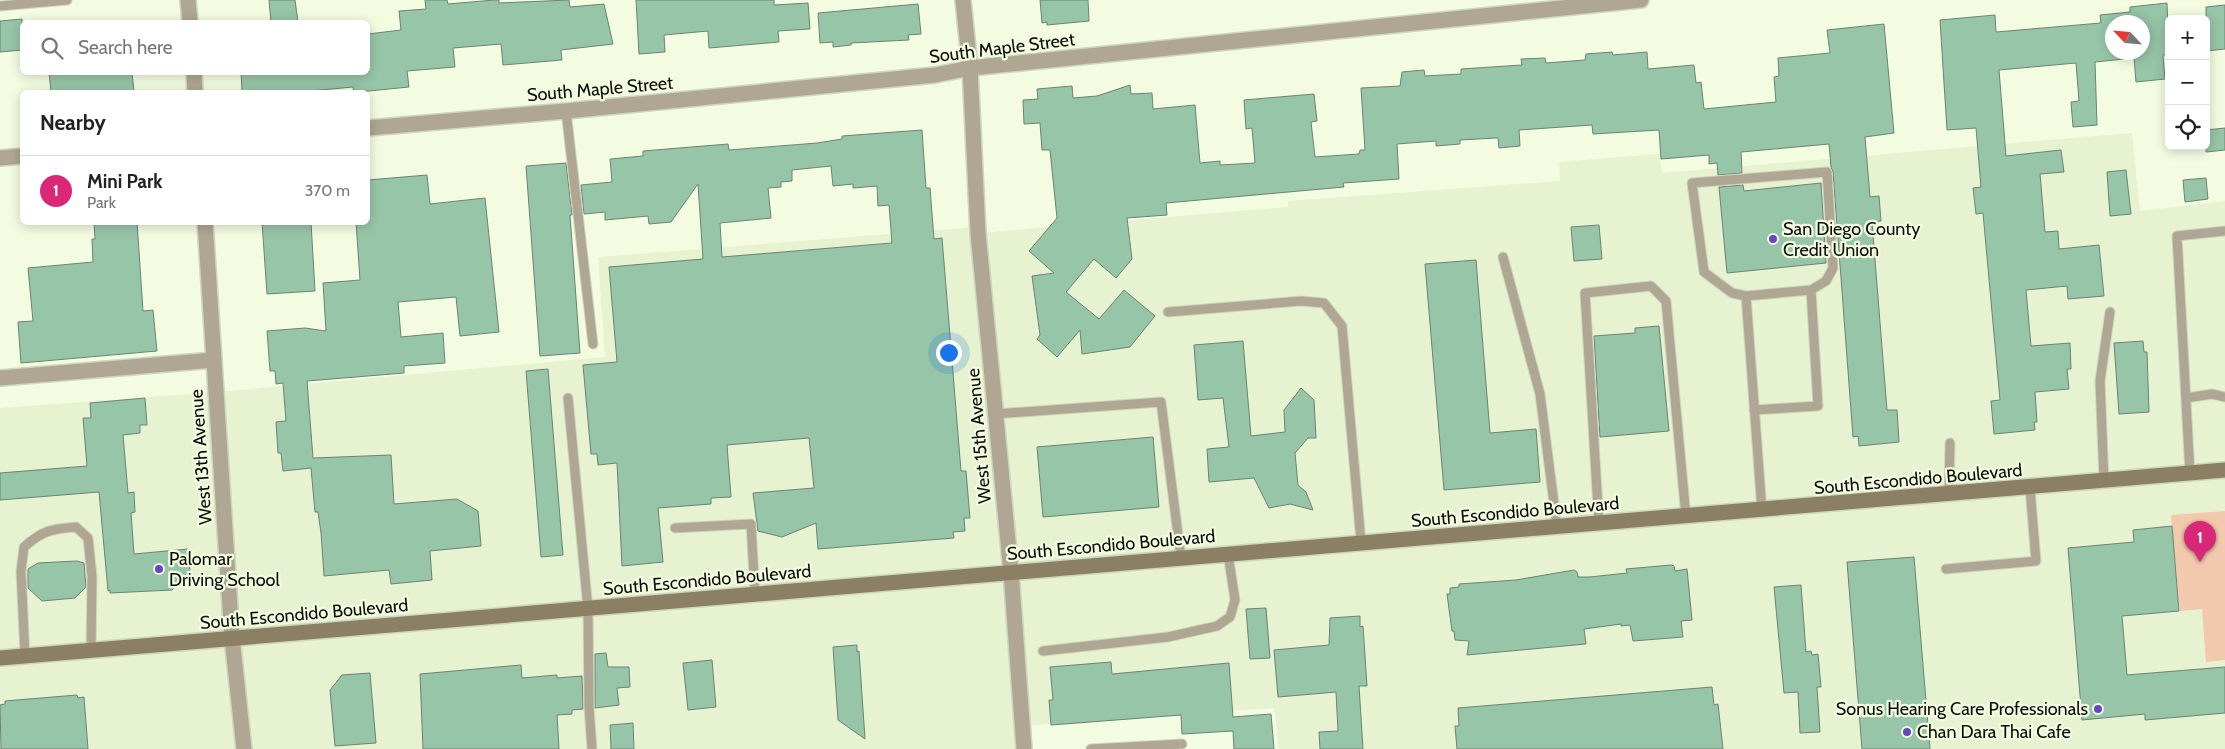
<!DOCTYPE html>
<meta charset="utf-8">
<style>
:root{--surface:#fff;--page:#f2f2f2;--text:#222;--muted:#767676;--line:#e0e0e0;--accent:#db2777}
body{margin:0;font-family:Cabin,sans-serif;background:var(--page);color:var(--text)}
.controls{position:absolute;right:15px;top:15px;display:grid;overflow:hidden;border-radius:8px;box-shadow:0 2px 12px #0003}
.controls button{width:45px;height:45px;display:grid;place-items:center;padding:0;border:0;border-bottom:1px solid var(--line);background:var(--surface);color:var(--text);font:25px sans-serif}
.compass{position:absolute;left:2105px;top:15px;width:45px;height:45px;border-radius:50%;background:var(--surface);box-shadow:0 2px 12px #0003;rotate:296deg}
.you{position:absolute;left:948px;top:352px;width:18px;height:18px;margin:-12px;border:4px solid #fff;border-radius:50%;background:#1a73e8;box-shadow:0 0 0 8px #1a73e833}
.badge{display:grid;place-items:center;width:32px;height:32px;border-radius:50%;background:var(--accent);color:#fff;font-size:16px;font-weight:700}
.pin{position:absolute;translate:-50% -41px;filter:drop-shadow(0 1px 2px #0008)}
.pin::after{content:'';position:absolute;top:26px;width:18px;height:15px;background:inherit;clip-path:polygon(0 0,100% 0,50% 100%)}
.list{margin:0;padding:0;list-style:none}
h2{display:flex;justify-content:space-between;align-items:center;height:65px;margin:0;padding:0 20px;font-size:21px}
h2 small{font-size:16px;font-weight:400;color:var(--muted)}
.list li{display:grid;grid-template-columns:32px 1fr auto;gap:15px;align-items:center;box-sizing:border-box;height:70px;padding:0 20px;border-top:1px solid var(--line)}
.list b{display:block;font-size:19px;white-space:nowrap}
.list p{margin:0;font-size:16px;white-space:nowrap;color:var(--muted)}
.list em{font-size:16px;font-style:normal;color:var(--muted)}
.icon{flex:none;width:28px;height:28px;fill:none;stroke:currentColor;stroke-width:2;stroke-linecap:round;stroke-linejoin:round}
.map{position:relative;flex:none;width:2225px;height:749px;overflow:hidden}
.search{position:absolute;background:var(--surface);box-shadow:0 2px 12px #0003;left:20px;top:20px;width:350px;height:55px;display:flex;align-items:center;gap:12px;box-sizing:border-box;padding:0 18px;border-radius:8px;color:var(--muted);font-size:19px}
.panel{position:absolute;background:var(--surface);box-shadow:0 2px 12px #0003;left:20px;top:90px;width:350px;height:135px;border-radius:8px}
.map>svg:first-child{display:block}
.built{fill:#e7f2d0}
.green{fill:#f2c9ad}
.building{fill:#97c5a7;stroke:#6c8374;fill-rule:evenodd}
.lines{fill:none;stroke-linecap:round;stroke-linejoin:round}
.service-casing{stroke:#ced6be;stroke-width:11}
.minor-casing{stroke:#ced6be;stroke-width:18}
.tertiary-casing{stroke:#ced6be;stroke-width:18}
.secondary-casing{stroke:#ced6be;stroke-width:18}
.service{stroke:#afa793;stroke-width:9}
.minor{stroke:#afa793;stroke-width:15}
.tertiary{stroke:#afa793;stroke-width:15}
.secondary{stroke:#8b8063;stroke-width:15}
.poi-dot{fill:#6746be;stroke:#f3fce1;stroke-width:2}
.labels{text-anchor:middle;stroke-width:4.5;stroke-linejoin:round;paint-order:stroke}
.street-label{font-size:18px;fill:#0a0d05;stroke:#f3fce1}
.poi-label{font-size:18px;fill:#0a0d05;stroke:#f3fce1;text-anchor:start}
</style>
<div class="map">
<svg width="2225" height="749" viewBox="0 0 2225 749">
<rect width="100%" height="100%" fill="#f3fce1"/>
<path class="built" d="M2132,133L2140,211L2225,201V749H1279L1274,708L1022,726L1024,749H0V408L216,392L605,357L598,257L978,227V233L1288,207V201L1560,181L1559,162L1659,154L1662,173Z"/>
<path class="green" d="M2225,511V660L2206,662L2202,609L2180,611L2171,515Z"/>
<path class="building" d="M269,0H295L298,22H271Z
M425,0H447L448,4L494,0H499V3L569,0L570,7L604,4L613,44L561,50L562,60L503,65L501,44L453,48L455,67L407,71L409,87L359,92H354L353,87L299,92H242L241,72H368V34L401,30L399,11L426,9Z
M636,0H774V5L808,3L810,29L778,31L779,42L709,48L708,31L664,35L665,52L639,54Z
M1040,0H1088L1089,21L1047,25V22L1042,23Z
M2167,3L2169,54L2163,55L2165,79L2136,82L2134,58L2095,62L2097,125L2073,127L2071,102L2079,101L2076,63L1999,70L2006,156L2061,150L2064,172L2040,174L2045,232L2058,231L2059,249L2099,245L2104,296L2068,299L2067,286L2026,290L2031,346L2070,343L2071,369H2067L2069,389L2035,392L2037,422H2034L2035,430L1994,434L1991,401L2000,400L1983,213L1976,214L1973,188L1981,187L1976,128L1947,130L1940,20L1995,15L1996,32L2101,23L2100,15L2130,12V7ZM2112,22H2142V52H2112Z
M918,4L921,34L908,35L909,40L851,43V45L833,47V42L820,43L818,13Z
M2225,5V49L2206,51V7Z
M22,19V50L0,52V21Z
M1884,24L1894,133L1865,137L1870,197L1879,196L1881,221L1872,222L1887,410H1897L1899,442L1859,446L1858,436L1853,437L1833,172L1831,167L1829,144L1741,152L1742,173L1718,175L1717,163L1709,164V155L1661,159L1659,130L1593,134L1592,125L1519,130L1520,146L1499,148L1498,138H1496L1460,140V144L1436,146V141L1397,144L1399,179L1343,183L1344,187L1166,203L1167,215L1127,218L1132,259L1116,278L1094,259L1066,292L1099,319L1124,290L1155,316L1130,347L1082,354L1080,330L1057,357L1037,339L1040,335L1032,276L1054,273L1029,251L1057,218L1050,150H1042L1040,123L1024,124L1023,100L1038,99L1037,89L1072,86L1073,98L1097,96L1130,85L1131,94L1152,93L1153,109L1195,105L1200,163L1220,161V165L1255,163L1252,128L1246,129L1244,100L1314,94L1317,121L1311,122L1315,157L1359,154L1360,150H1365L1361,88L1400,86L1402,72L1424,70L1425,76L1461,74V69L1522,65L1521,59L1545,58L1546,63L1585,60L1586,54L1612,52L1613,55L1647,52L1648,69L1694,65L1696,83L1701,82L1704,109L1776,102L1774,77L1779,76L1778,58L1830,53L1827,30Z
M49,72H132L134,92H51Z
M2225,128V150L2206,152V130Z
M922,130L926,188H930L934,239L942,238L961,471H966L970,518H964L965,531L953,532L954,538L818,549L816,523L782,537L758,531L753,493L814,488L809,438L727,445L731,497L711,498V504L658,508L663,562L622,566L617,463L598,465L597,454H591L583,365L617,362L609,267L703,259L698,184L671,222L649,224L648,216L605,220V212L584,214L581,185L612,182L610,159L643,156V151L728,144L729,150L817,143L842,139V136ZM831,166L833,186L853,184V188L877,186L878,206L889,205L892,243L722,257L720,223L771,218L768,188L781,187V182L792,181V170Z
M566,163L572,215H570L580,353L540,356L526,166Z
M2126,170L2131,214L2110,216L2107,172Z
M427,175L430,204L485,198L499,332L460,336L456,297L398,302L401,337L443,333L445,363L404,366V373L307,381L313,458L391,455L394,504L457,499L478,511L481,546L430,551L432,580L391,584L389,570L324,576L321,533L318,512H315L311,468L283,471L281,453H278L276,422L286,421L283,383L276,384L275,371H270L267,331L305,328L326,331L323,283L360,280L356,222H368V180Z
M2206,178L2208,199L2185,202L2183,180Z
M1821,183L1826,263L1727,273L1719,187L1743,185L1744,191Z
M94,222H137L143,311L153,310L157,351L21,363L18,322L33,321L28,268L93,262L92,239H95Z
M262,222H311L315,291L267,294Z
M1599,225L1602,259L1574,261L1571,227Z
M1476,260L1490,433L1536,429L1540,482L1444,490L1425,264Z
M1659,326L1669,431L1600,437L1594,336L1635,333V328Z
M1243,341L1251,436L1285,432L1284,410L1301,388L1314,400L1316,438H1308L1295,453L1298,485L1306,492L1313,510L1290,504L1269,508L1254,478L1209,482L1207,449L1229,447L1223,398L1198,400L1194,345Z
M2143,341L2144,352H2147L2149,412L2119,414L2114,343Z
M548,369L563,555L541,557L526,371Z
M145,398L147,425H140V433L123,435L128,493L134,492L135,512L131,513L134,554L188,549L190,570L172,590L110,593V590L108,591L99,492L0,500V473L87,466L83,418H91L90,403Z
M1153,437L1159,507L1043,517L1037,447Z
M2172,526L2179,611L2122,616L2127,675L2225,667V713L2145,720V714L2082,720L2068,548L2134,542L2133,530Z
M1914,557L1930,749H1862L1847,562Z
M77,561L84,563L86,587L75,598L42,601L28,588V569L38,563Z
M1671,565L1674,566L1675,571L1687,569L1692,620L1681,621L1683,637L1633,641L1630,625L1621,626V624L1584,629L1586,644L1467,655L1469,641L1455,640L1454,631H1452L1447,594H1450V588L1459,587V584L1516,580L1574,570L1577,572L1578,577H1590L1627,573L1626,569Z
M1801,585L1806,652L1811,651L1812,655L1818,654L1821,687H1817L1820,732L1800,733L1798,692L1784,693L1774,587Z
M1266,608L1270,658L1250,659L1246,609Z
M1360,616V627L1363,626L1367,686H1359L1363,749H1320L1319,732L1338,731L1336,692L1278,697L1274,650L1329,645L1330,618Z
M857,645V652L859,651L865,739L838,720L833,647Z
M606,653L608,667H629L630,687L617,688L619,705L595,708V654Z
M712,660L716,707L688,710L683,663Z
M1111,662L1112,674L1229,663L1233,717L1271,714L1274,749H1234L1233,731L1182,734L1181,715L1051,725L1049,700H1053L1050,667Z
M521,665L522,678L557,675V678L582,676L583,709L572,710V714L557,715L559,749H423L420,674Z
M370,673L376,743L335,746L330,690L342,675Z
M1712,687L1714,705L1718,704L1723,749H1457L1455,726H1459L1458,708Z
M77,695L78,698L84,697L88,749H1L0,705L5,704V701Z
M633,723L634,749H611L610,725Z"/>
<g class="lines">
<g class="service-casing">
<path id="service" d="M0,6L67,0
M566,111L593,344
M1503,257L1540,394L1557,527
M1746,296L1732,293L1704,272L1692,183L1827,172L1833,268L1826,281L1811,290
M1168,312L1301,301L1324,303L1342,326L1361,542
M568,398L588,609L589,707L592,749
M2186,398L2212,394L2225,397
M1754,410L1818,406L1811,290L1746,296L1762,511
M995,414L1161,402L1181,558
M2190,474L2177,236L2225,231
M2104,481L2100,381L2110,312
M1949,495L1950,443
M1599,524L1585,293L1651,286L1666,301L1686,517
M675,528L751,524L755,594
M1946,569L2036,561L2030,488
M1043,651L1168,637L1217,626L1230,617L1235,600L1228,554
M25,656L21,571L24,547C43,530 52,529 76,527L88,538L92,577L91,650
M1091,749L1182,744"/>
</g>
<g class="minor-casing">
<path id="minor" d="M368,128L566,111L935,75L970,68L1641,0
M0,158L22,156
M0,378L214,360
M1011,572L1024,749"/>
</g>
<g class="tertiary-casing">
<path id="tertiary" d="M188,0L190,22
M963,0L970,68L978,233L1011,572
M194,72L195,92
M205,222L232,638L244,749"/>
</g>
<g class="secondary-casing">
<path id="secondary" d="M0,658L2225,470"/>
</g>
<use href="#service" class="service"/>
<use href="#minor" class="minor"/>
<use href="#tertiary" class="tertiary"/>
<use href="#secondary" class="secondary"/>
</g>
<g class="poi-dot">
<circle cx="1773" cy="239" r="5"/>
<circle cx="159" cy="569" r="5"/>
<circle cx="2098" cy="709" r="5"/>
<circle cx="1907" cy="732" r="5"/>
</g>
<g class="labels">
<g class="street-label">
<text transform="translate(1002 48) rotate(-7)" y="6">South Maple Street</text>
<text transform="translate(600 89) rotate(-5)" y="6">South Maple Street</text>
<text transform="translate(979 436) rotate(-95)" y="6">West 15th Avenue</text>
<text transform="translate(201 457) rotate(-94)" y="6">West 13th Avenue</text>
<text transform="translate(1918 479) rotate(-5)" y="6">South Escondido Boulevard</text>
<text transform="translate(1515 512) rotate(-5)" y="6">South Escondido Boulevard</text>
<text transform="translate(1111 545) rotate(-5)" y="6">South Escondido Boulevard</text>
<text transform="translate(707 580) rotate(-5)" y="6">South Escondido Boulevard</text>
<text transform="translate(304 614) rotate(-5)" y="6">South Escondido Boulevard</text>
</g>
<g class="poi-label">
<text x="1783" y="235">San Diego County<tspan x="1783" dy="21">Credit Union</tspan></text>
<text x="169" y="565">Palomar<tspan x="169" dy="21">Driving School</tspan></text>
<text x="2088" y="715" text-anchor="end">Sonus Hearing Care Professionals</text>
<text x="1917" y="738">Chan Dara Thai Cafe</text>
</g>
</g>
</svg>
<div class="controls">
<button>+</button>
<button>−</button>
<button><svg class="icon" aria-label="locate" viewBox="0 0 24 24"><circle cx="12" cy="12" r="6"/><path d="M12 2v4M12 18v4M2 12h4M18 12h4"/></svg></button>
</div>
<svg class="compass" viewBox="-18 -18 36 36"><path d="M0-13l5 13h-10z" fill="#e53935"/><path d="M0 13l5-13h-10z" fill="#767676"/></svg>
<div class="you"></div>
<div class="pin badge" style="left:2200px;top:562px">1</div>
<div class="search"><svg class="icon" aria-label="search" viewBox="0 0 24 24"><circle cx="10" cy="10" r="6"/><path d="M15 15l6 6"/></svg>Search here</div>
<section class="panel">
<h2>Nearby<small></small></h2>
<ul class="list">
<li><span class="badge">1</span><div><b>Mini Park</b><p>Park</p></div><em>370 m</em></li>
</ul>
</section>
</div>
